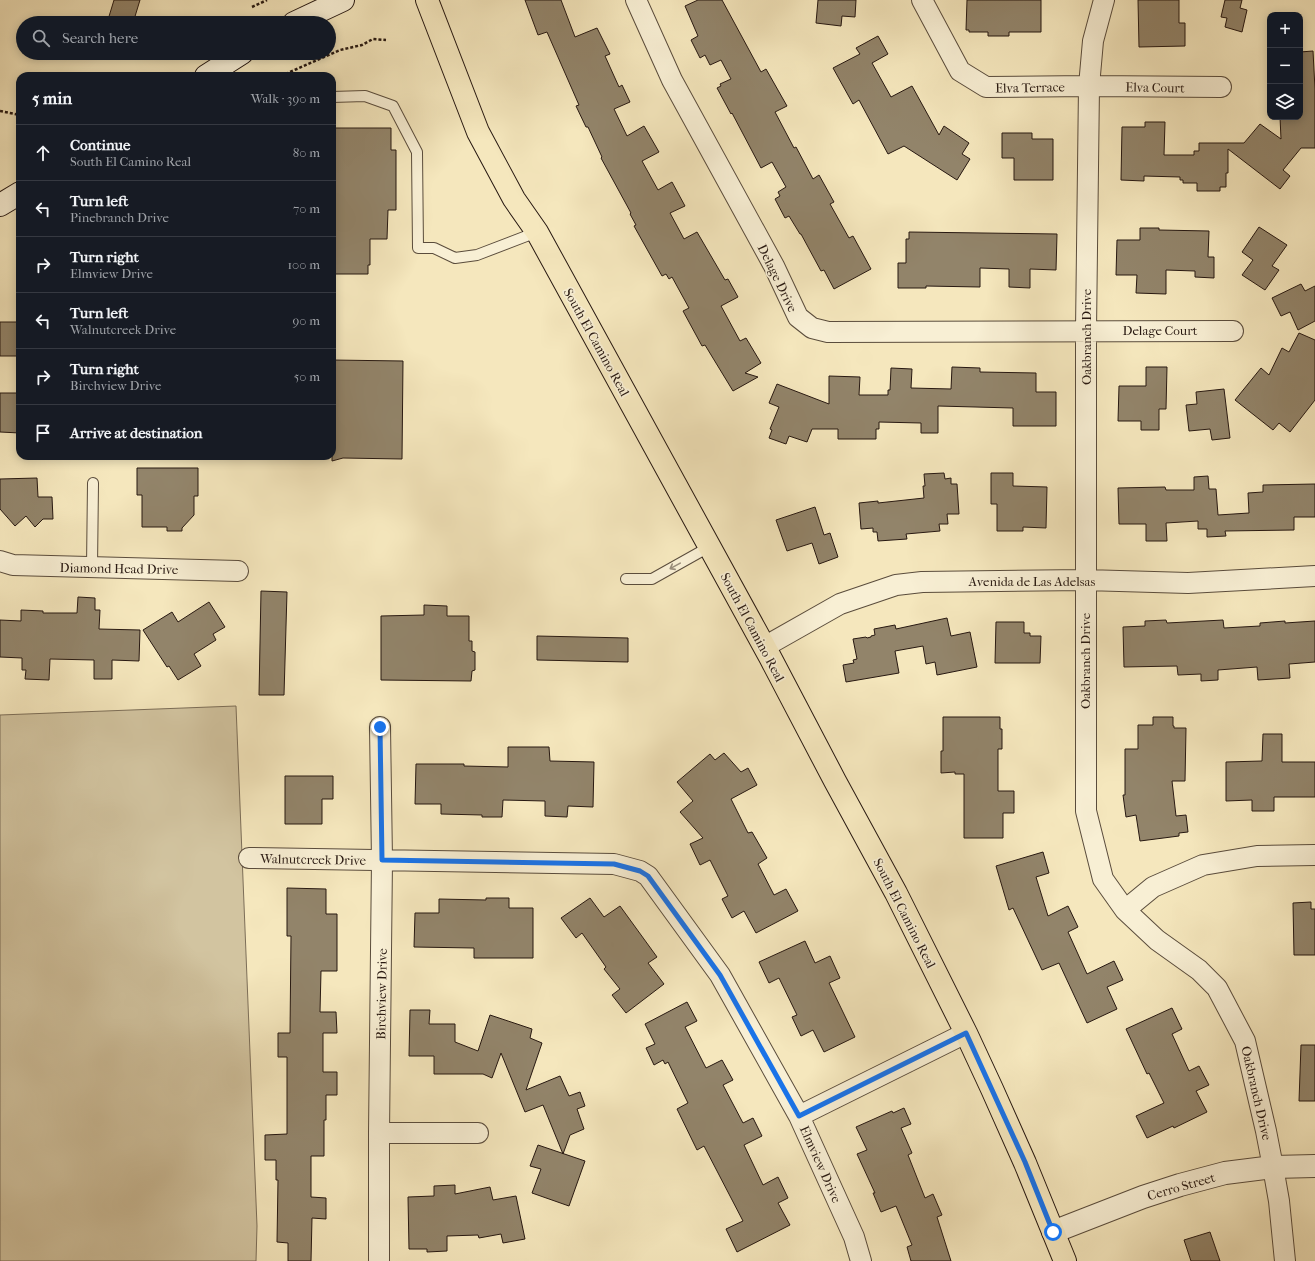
<!DOCTYPE html>
<meta charset="utf-8">
<style>
:root{--surface:#171b24;--page:#242831;--text:#f1f3f6;--muted:#9ea1a6;--line:#363941}
body{margin:0;font-family:"IM FELL French Canon",serif;background:var(--page);color:var(--text)}
.controls{position:absolute;right:12px;top:12px;display:grid;overflow:hidden;border-radius:8px;box-shadow:0 2px 10px #0003}
.controls button{width:36px;height:36px;display:grid;place-items:center;padding:0;border:0;border-bottom:1px solid var(--line);background:var(--surface);color:var(--text);font:20px sans-serif}
.stop{position:absolute;width:12px;height:12px;margin:-9px;border:3px solid #1a73e8;border-radius:50%;background:#fff}
.stop.end{background:#1a73e8;border-color:#fff;box-shadow:0 1px 4px #0008}
.list{margin:0;padding:0;list-style:none}
h2{display:flex;justify-content:space-between;align-items:center;height:52px;margin:0;padding:0 16px;font-size:17px}
h2 small{font-size:13px;font-weight:400;color:var(--muted)}
.list li{display:grid;grid-template-columns:26px 1fr auto;gap:12px;align-items:center;box-sizing:border-box;height:56px;padding:0 16px;border-top:1px solid var(--line)}
.list b{display:block;font-size:15px;white-space:nowrap}
.list p{margin:0;font-size:13px;white-space:nowrap;color:var(--muted)}
.list em{font-size:13px;font-style:normal;color:var(--muted)}
.icon{flex:none;width:22px;height:22px;fill:none;stroke:currentColor;stroke-width:2;stroke-linecap:round;stroke-linejoin:round}
.map{position:relative;flex:none;width:1315px;height:1261px;overflow:hidden}
.search{position:absolute;background:var(--surface);box-shadow:0 2px 10px #0003;left:16px;top:16px;width:320px;height:44px;display:flex;align-items:center;gap:10px;box-sizing:border-box;padding:0 14px;border-radius:22px;color:var(--muted);font-size:15px}
.panel{position:absolute;background:var(--surface);box-shadow:0 2px 10px #0003;left:16px;top:72px;width:320px;height:388px;border-radius:12px}
.map>svg:first-child{display:block}
.green{fill:#d2c4a0;stroke:#7c6e58}
.building{fill:#92846a;stroke:#271811}
.lines{fill:none;stroke-linecap:round;stroke-linejoin:round}
.service-casing{stroke:#5a4c3c;stroke-width:12}
.minor-casing{stroke:#5a4c3c;stroke-width:22}
.tertiary-casing{stroke:#5a4c3c;stroke-width:24}
.secondary-casing{stroke:#271811;stroke-width:24}
.primary-casing{stroke:#271811;stroke-width:24}
.path{stroke:#271811;stroke-width:2.5;stroke-dasharray:3 2;stroke-linecap:butt}
.service{stroke:#f8efd4;stroke-width:10}
.minor{stroke:#f8efd4;stroke-width:20}
.tertiary{stroke:#f8efd4;stroke-width:22}
.secondary{stroke:#f8efd4;stroke-width:22}
.primary{stroke:#f5e7bd;stroke-width:22}
.oneway{stroke:#9a8e7c}
.route{stroke:#1a73e8;stroke-width:5}
.labels{text-anchor:middle;stroke-width:3.5;stroke-linejoin:round;paint-order:stroke}
.street-label{font-size:13px;fill:#271811;stroke:#f8efd4}
</style>
<div class="map">
<svg width="1315" height="1261" viewBox="0 0 1315 1261">
<rect width="100%" height="100%" fill="#f5e7bd"/>
<filter id="stains"><feTurbulence type="fractalNoise" baseFrequency=".005" numOctaves="4"/><feColorMatrix values="0 0 0 0 .2 0 0 0 0 .09 0 0 0 0 .02 0 0 0 .5 -.17"/></filter>
<radialGradient id="worn" r=".72"><stop offset=".6" stop-color="#630" stop-opacity="0"/><stop offset="1" stop-color="#630" stop-opacity=".3"/></radialGradient>
<path class="green" d="M236,706L257,1226L256,1261H0V715Z"/>
<path class="building" d="M114,0H140L133,23H107Z
M525,0H561L575,37L597,28L610,54L605,56L619,87L622,85L630,102L614,109L627,136L644,126L659,152L642,161L658,190L672,182L685,206L670,213L684,239L697,232L725,280L728,279L738,297L721,306L740,341L746,338L761,363L745,373L758,377L733,391L705,345L702,346L683,311L689,308L672,277L669,279L666,274L662,276L634,226L636,225L630,214L631,213L601,158L602,157L588,127H586L576,106L579,105L547,32L538,35Z
M698,0H722L761,72L766,69L787,106L775,112L794,148L796,147L813,179L819,175L834,202L830,204L849,238L853,236L871,269L834,289L824,270L821,271L801,234H800L789,216L785,218L775,199L780,196L778,192L786,187L772,162L761,168L732,113L731,114L717,88L721,86L720,84L731,79L721,60L710,65L705,55L700,58L691,40L698,36L685,6Z
M818,0H856L855,17L842,16L841,26L816,23Z
M967,0H1041V32H1009V36H988V32H969V30H966Z
M1138,0H1179V23H1185V46L1139,47Z
M1225,0H1242L1240,8L1247,10L1242,32L1225,27L1227,18L1221,17Z
M878,36L888,54L872,63L891,97L912,86L939,135L944,126L969,143L962,154L970,159L957,180L904,146L888,154L859,100L853,104L833,68L860,54L856,48Z
M1313,51L1315,89V148H1301L1283,170L1290,176L1280,189L1228,149V173H1226V187H1220V191H1197V183H1183V180H1180V177L1144,176V181L1121,180L1122,127H1145V122H1165L1164,155H1194V151H1199V143H1244L1260,124L1281,139L1280,117H1300V52Z
M332,128H391V150H396V210H388L387,239H370V265H368V274H332Z
M1002,133H1032V139H1053V180H1014V158H1002Z
M1259,227L1287,245L1272,266L1279,270L1265,290L1242,275L1253,260L1242,252Z
M1140,228H1159V230L1209,231L1208,257H1214V278L1195,277V271L1166,270V294L1136,293L1137,275H1116L1117,240H1140Z
M909,232L1057,234L1056,270L1030,269V288L1009,287V269L980,268V287L926,286V288H898V263H906V239H909Z
M1301,284L1305,291L1315,286V321L1298,330L1290,312L1281,316L1272,298Z
M0,322H20V356H0Z
M1299,333L1315,340V400L1290,432L1279,423L1273,430L1235,400L1261,368L1269,375L1282,348L1289,352Z
M332,360L403,361L402,459L343,458L332,461Z
M952,367L980,368V372L1036,373V392H1056V426H1013V408L938,406V433H921V423L879,422V429H876V439H838V429H812L807,442L789,436L786,444L769,438L772,430L770,429L779,407L769,403L777,384L829,404V376L860,377L859,395H888V390H890L891,368L912,369L911,388L951,389Z
M1146,367H1167L1166,409H1159V430H1141V421H1118L1119,386H1146Z
M1224,389L1230,438L1212,440L1210,429L1189,431L1186,405L1197,404L1196,392Z
M0,393H20V433L0,432Z
M137,468H198V496H194V515L182,528V531H167V527H142V495H137Z
M944,473L945,479L951,478V484H957L959,514H947L948,524H939L940,531L906,534L907,539L878,541L877,532H873V528L861,529L859,503L878,501V503L924,498L923,486H925L924,474Z
M991,473H1013V486L1047,487L1046,528L1023,527V531H997V504H991Z
M1208,476L1209,489H1216L1218,515L1249,513L1248,493L1263,492V485L1315,484V517H1294V530L1225,531L1226,536L1207,537V529H1198V521L1166,523L1167,541H1146V524H1119L1118,488L1165,487L1166,490H1194V477Z
M37,478L38,497H52L53,519H43L35,527L26,516L15,526L0,509V479Z
M815,507L824,535L830,533L838,557L819,564L812,543L787,551L776,520Z
M261,591L287,592L284,695H259Z
M78,597L95,598V610H100L99,629L140,630L139,661L112,660V679H94V660L50,659L49,680L25,679L26,670H22V658L0,657V620L21,621V610L43,611V613H77Z
M209,602L225,627L213,634L216,640L194,654L201,666L178,680L169,666L167,667L143,630L172,612L178,622Z
M424,605L447,606V616H469V641H472V651L475,652V670L472,671L471,681L381,680V616L424,615Z
M947,618L951,636L970,632L977,667L937,675L935,662L926,664L923,646L895,651L899,673L846,682L843,665L854,663L853,660L857,659L853,639L866,637L867,638L871,637V636L875,635L874,629L895,625L896,629Z
M1166,620L1167,623L1223,620L1224,628L1260,626V623L1285,621V623L1315,621V662L1289,664L1290,678L1258,680L1257,667L1218,670V680L1201,681V674L1178,675L1177,666L1124,667L1123,627L1145,626V621Z
M996,622H1024V633H1030V636H1041L1040,663H995Z
M537,636L628,638V662L537,660Z
M943,717H1000V729H1002V749H998V791H1014V813H1003V838H964V774H955V772L941,773V751H943Z
M1153,717H1173V726H1174V728H1186L1185,781H1172L1176,816L1186,815L1188,832L1179,833V836L1140,841L1136,815L1126,817L1123,795H1125V749H1138V725H1153Z
M1263,734H1282V762H1315V797H1274V811H1252V800L1226,801V762L1262,761Z
M508,747H549L550,761L594,762L593,807L568,806L567,817L545,816V801L503,800L502,817H482V815L441,814V804H415L416,764H464V766L508,767Z
M724,753L741,772L748,768L757,785L731,799L748,833L752,832L767,858L758,864L774,895L786,889L798,911L756,933L744,911L732,918L722,899L728,896L710,860L700,865L690,844L703,838L680,812L693,801L677,782L710,754L715,760Z
M285,776H333V799H322V824H285Z
M1043,852L1049,873L1036,877L1048,916L1068,906L1078,927L1068,932L1087,974L1114,961L1123,980L1107,987L1117,1009L1087,1023L1059,963L1042,970L1013,908L1009,910L996,866Z
M287,888L326,889V914H337V971H321L320,1012H336L337,1033H323V1072H337V1095H326V1120H324V1156H311V1197L326,1198V1219L312,1218L311,1261H288V1243L277,1242L278,1180H276V1160H265V1135L287,1134V1057H278V1033H290L291,936H287Z
M486,898H509V908H533V958H474V948L414,947L415,913H439V899L486,900Z
M590,898L604,917L620,906L657,957L648,963L664,984L626,1013L612,995L620,989L604,969L606,967L582,933L576,938L561,918Z
M1311,902V909H1315V955H1294L1293,903Z
M805,941L815,963L830,956L840,978L829,983L855,1037L824,1052L813,1030L801,1036L792,1017L797,1015L779,978L769,983L759,962Z
M687,1002L697,1021L685,1027L706,1068L722,1060L733,1080L723,1085L743,1123L753,1118L762,1136L744,1145L763,1185L778,1177L788,1198L778,1203L790,1225L737,1252L726,1229L743,1221L704,1146L697,1150L677,1109L688,1103L668,1062L665,1064L663,1060L654,1065L646,1048L655,1044L645,1024Z
M1172,1008L1182,1029L1172,1034L1189,1071L1199,1066L1209,1085L1196,1091L1207,1112L1174,1128L1173,1126L1147,1138L1136,1116L1164,1103L1149,1073L1147,1074L1126,1029Z
M410,1010H430L429,1024H455V1042L478,1051L490,1015L532,1029L530,1038L542,1043L526,1090L560,1076L569,1096L580,1092L585,1106L577,1109L584,1129L570,1135L563,1154L543,1105L525,1112L501,1053L492,1078L483,1074H434V1056H409Z
M1301,1045H1315V1101H1299Z
M904,1108L911,1124L901,1128L912,1153L908,1155L925,1198L933,1194L942,1215L937,1217L951,1261H911L907,1247L912,1245L896,1206L881,1212L873,1193H875L857,1154L867,1150L856,1127L892,1111L893,1113Z
M538,1145L585,1161L569,1206L532,1193L541,1169L530,1166Z
M455,1185V1194L490,1187L493,1200L516,1196L525,1239L503,1243L501,1234L479,1238L478,1235L447,1236V1251L427,1252V1249H409L408,1197L434,1196V1186Z
M1210,1232L1220,1261H1191L1184,1240Z"/>
<g class="lines">
<g class="service-casing">
<path id="service" d="M332,97L365,96L393,106L417,152L418,248H434L455,258L477,255L537,232
M92,567L93,483
M626,579H652L709,547"/>
</g>
<g class="minor-casing">
<path id="minor" d="M636,0L672,80L774,266L798,317L812,328L828,332L1233,331
M922,0L960,71L986,87L1089,86L1221,87
M1104,0L1093,41L1089,86L1086,330V811L1103,879L1125,910L1157,940L1199,970L1217,988L1245,1041L1266,1131L1273,1167L1279,1201L1285,1261
M0,561L13,565L238,571
M764,647L840,604L896,585L922,582L1085,580L1188,583L1315,576
M249,858L614,864L640,871L648,876L720,975L799,1116L854,1237L861,1261
M1125,910L1153,887L1203,865L1257,856L1315,855
M799,1116L966,1033
M379,1133H478
M379,1261V1133L382,860L380,727"/>
</g>
<g class="tertiary-casing">
<path id="tertiary" d="M1053,1232L1143,1197L1180,1185L1225,1173L1273,1167L1315,1166"/>
</g>
<g class="secondary-casing">
<path id="secondary" d="M294,23L343,0
M206,76L242,53
M0,205L20,193"/>
</g>
<g class="primary-casing">
<path id="primary" d="M427,0L478,132L514,199L537,232L770,657L835,781L896,893L966,1033L992,1089L1025,1163L1065,1261"/>
</g>
<path class="path" d="M252,7L267,0
M281,76L340,50L362,45L373,39L386,40
M0,111L20,115"/>
<use href="#service" class="service"/>
<use href="#minor" class="minor"/>
<use href="#tertiary" class="tertiary"/>
<use href="#secondary" class="secondary"/>
<use href="#primary" class="primary"/>
</g>
<defs><path id="oneway-shaft" d="M-6 0H5M1.5-3L5.5 0L1.5 3" fill="none" stroke-width="1.6" stroke-linecap="round" stroke-linejoin="round"/></defs>
<use class="oneway" href="#oneway-shaft" transform="translate(675 566) rotate(151)"/>
<g class="lines">
<path class="route" d="M380,727L382,860L614,864L640,871L648,876L720,975L799,1116L966,1033L1025,1162L1053,1232"/>
</g>
<g class="labels">
<g class="street-label">
<text transform="translate(1030 87) rotate(-1)" y="5">Elva Terrace</text>
<text transform="translate(1155 87) rotate(1)" y="5">Elva Court</text>
<text transform="translate(778 278) rotate(64)" y="5">Delage Drive</text>
<text x="1160" y="335">Delage Court</text>
<text transform="translate(1086 337) rotate(-90)" y="5">Oakbranch Drive</text>
<text transform="translate(597 342) rotate(61)" y="5">South El Camino Real</text>
<text transform="translate(119 568) rotate(1)" y="5">Diamond Head Drive</text>
<text x="1032" y="586">Avenida de Las Adelsas</text>
<text transform="translate(753 627) rotate(62)" y="5">South El Camino Real</text>
<text transform="translate(1085 661) rotate(-90)" y="5">Oakbranch Drive</text>
<text transform="translate(313 859) rotate(1)" y="5">Walnutcreek Drive</text>
<text transform="translate(905 913) rotate(63)" y="5">South El Camino Real</text>
<text transform="translate(381 994) rotate(-89)" y="5">Birchview Drive</text>
<text transform="translate(1257 1093) rotate(77)" y="5">Oakbranch Drive</text>
<text transform="translate(821 1164) rotate(66)" y="5">Elmview Drive</text>
<text transform="translate(1181 1186) rotate(-16)" y="5">Cerro Street</text>
</g>
</g>
<rect width="100%" height="100%" filter="url(#stains)"/>
<rect width="100%" height="100%" fill="url(#worn)"/>
</svg>
<div class="controls">
<button>+</button>
<button>−</button>
<button><svg class="icon" aria-label="layers" viewBox="0 0 24 24"><path d="M12 4l9 5-9 5-9-5zM3 14l9 5 9-5"/></svg></button>
</div>
<div class="stop" style="left:1053px;top:1232px"></div>
<div class="stop end" style="left:380px;top:727px"></div>
<div class="search"><svg class="icon" aria-label="search" viewBox="0 0 24 24"><circle cx="10" cy="10" r="6"/><path d="M15 15l6 6"/></svg>Search here</div>
<section class="panel">
<h2>5 min<small>Walk · 390 m</small></h2>
<ul class="list">
<li><svg class="icon" aria-label="ahead" viewBox="0 0 24 24"><path d="M12 20V5M6 11l6-6 6 6"/></svg><div><b>Continue</b><p>South El Camino Real</p></div><em>80 m</em></li>
<li><svg class="icon" aria-label="left" viewBox="0 0 24 24"><path d="M17 20v-9H6M10 6l-5 5 5 5"/></svg><div><b>Turn left</b><p>Pinebranch Drive</p></div><em>70 m</em></li>
<li><svg class="icon" aria-label="right" viewBox="0 0 24 24"><path d="M7 20v-9h11M14 6l5 5-5 5"/></svg><div><b>Turn right</b><p>Elmview Drive</p></div><em>100 m</em></li>
<li><svg class="icon" aria-label="left" viewBox="0 0 24 24"><path d="M17 20v-9H6M10 6l-5 5 5 5"/></svg><div><b>Turn left</b><p>Walnutcreek Drive</p></div><em>90 m</em></li>
<li><svg class="icon" aria-label="right" viewBox="0 0 24 24"><path d="M7 20v-9h11M14 6l5 5-5 5"/></svg><div><b>Turn right</b><p>Birchview Drive</p></div><em>50 m</em></li>
<li><svg class="icon" aria-label="arrive" viewBox="0 0 24 24"><path d="M6 21V4h12l-3 4 3 4H6"/></svg><div><b>Arrive at destination</b></div></li>
</ul>
</section>
</div>
